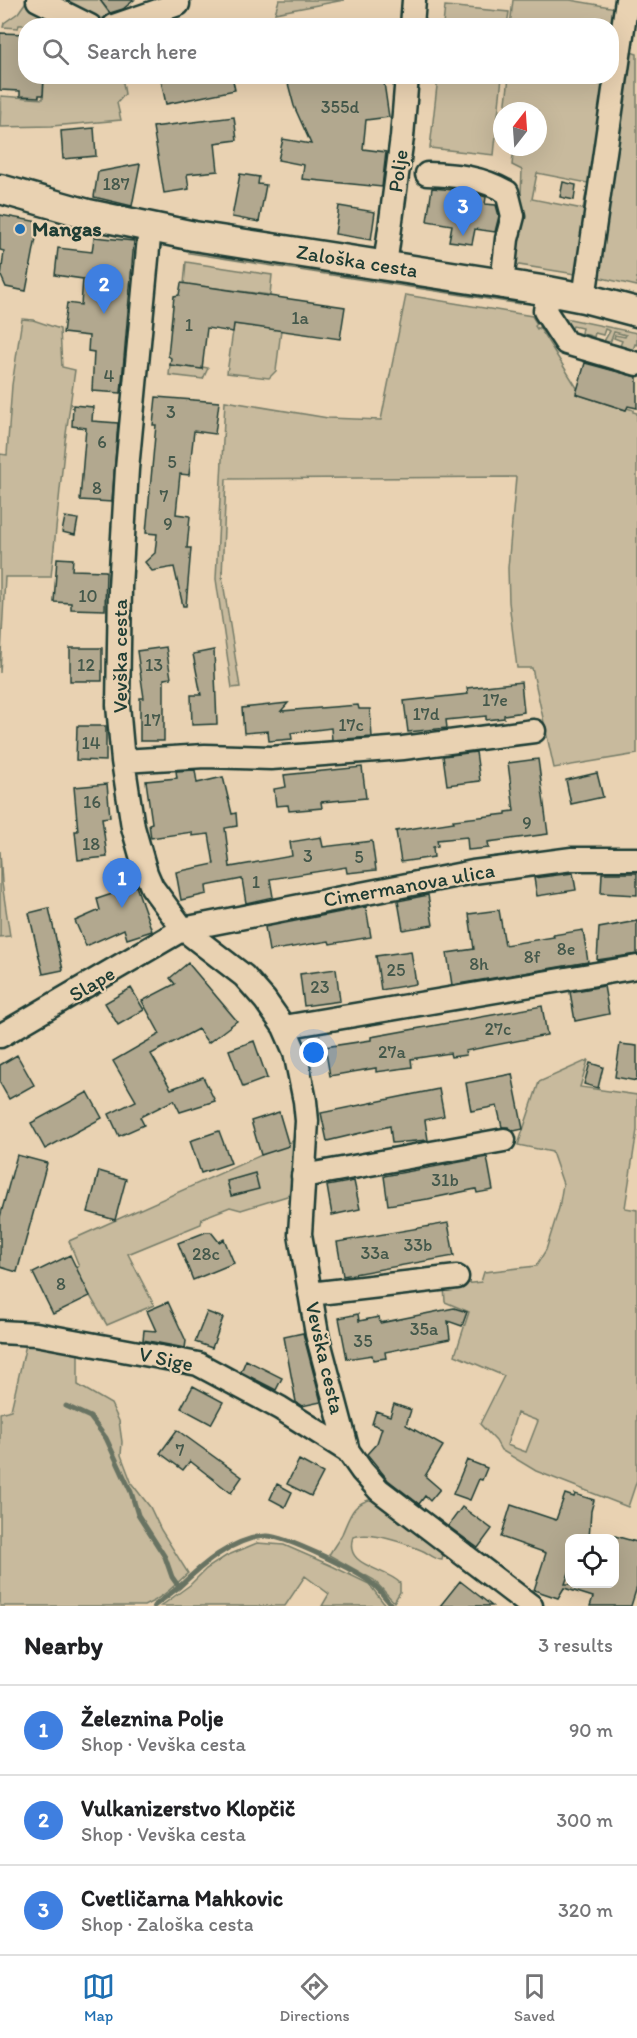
<!DOCTYPE html>
<meta charset="utf-8">
<style>
:root{--surface:#fff;--page:#f6f6f6;--text:#202124;--muted:#757577;--line:#e0e0e0;--accent:#1f6fb2}
body{margin:0;font-family:Itim,sans-serif;background:var(--page);color:var(--text)}
.controls{position:absolute;right:18px;bottom:18px;display:grid;overflow:hidden;border-radius:12px;box-shadow:0 6px 24px #0002}
.controls button{width:54px;height:54px;display:grid;place-items:center;padding:0;border:0;border-bottom:2px solid var(--line);background:var(--surface);color:var(--text);font:30px sans-serif}
.compass{position:absolute;left:493px;top:102px;width:54px;height:54px;border-radius:50%;background:var(--surface);box-shadow:0 6px 24px #0002;rotate:17deg}
.you{position:absolute;left:314px;top:1053px;width:21px;height:21px;margin:-15px;border:4px solid #fff;border-radius:50%;background:#1a73e8;box-shadow:0 0 0 9px #1a73e833}
.badge{display:grid;place-items:center;width:39px;height:39px;border-radius:50%;background:var(--accent);color:#fff;font-size:20px;font-weight:700}
.pin{position:absolute;translate:-50% -50px;filter:drop-shadow(0 2px 3px #0008)}
.pin::after{content:'';position:absolute;top:32px;width:21px;height:18px;background:inherit;clip-path:polygon(0 0,100% 0,50% 100%)}
.list{margin:0;padding:0;list-style:none}
h2{display:flex;justify-content:space-between;align-items:center;height:78px;margin:0;padding:0 24px;font-size:26px}
h2 small{font-size:20px;font-weight:400;color:var(--muted)}
.list li{display:grid;grid-template-columns:39px 1fr auto;gap:18px;align-items:center;box-sizing:border-box;height:90px;padding:0 24px;border-top:2px solid var(--line)}
.list b{display:block;font-size:22px;white-space:nowrap}
.list p{margin:0;font-size:20px;white-space:nowrap;color:var(--muted)}
.list em{font-size:20px;font-style:normal;color:var(--muted)}
.icon{flex:none;width:33px;height:33px;fill:none;stroke:currentColor;stroke-width:2;stroke-linecap:round;stroke-linejoin:round}
.map{position:relative;flex:none;width:637px;height:1606px;overflow:hidden}
.search{position:absolute;background:var(--surface);box-shadow:0 6px 24px #0002;left:18px;right:18px;top:18px;height:66px;display:flex;align-items:center;gap:15px;box-sizing:border-box;padding:0 21px;border-radius:24px;color:var(--muted);font-size:22px}
.sheet{height:348px;background:var(--surface)}
nav{display:flex;justify-content:space-around;align-items:center;box-sizing:border-box;height:84px;border-top:2px solid var(--line);background:var(--surface);font-size:16px;color:var(--muted)}
nav a{display:grid;justify-items:center;gap:3px}
nav .on{color:var(--accent)}
.map>svg:first-child{display:block}
.green{fill:#c8ba9d;stroke:#747c68;stroke-width:1.5;fill-rule:evenodd}
.lines{fill:none;stroke-linecap:round;stroke-linejoin:round}
.stream{stroke:#687362;stroke-width:5}
.building{fill:#b2a88f;stroke:#1f3d34;stroke-width:1.5}
.minor-casing{stroke:#1f3d34;stroke-width:27}
.major-casing{stroke:#1f3d34;stroke-width:33}
.minor{stroke:#e9d2b2;stroke-width:22}
.major{stroke:#e9d2b2;stroke-width:28}
.poi-dot{fill:#1f6fb2;stroke:#e9d2b2;stroke-width:2}
.labels{text-anchor:middle;stroke-width:4.5;stroke-linejoin:round;paint-order:stroke}
.number-label{font-size:18px;fill:#44584b}
.street-label{font-size:21px;fill:#1f3d34;stroke:#e9d2b2}
.poi-label{font-size:21px;font-weight:bold;fill:#1f3d34;stroke:#e9d2b2;text-anchor:start}
</style>
<div class="map">
<svg width="637" height="1606" viewBox="0 0 637 1606">
<rect width="100%" height="100%" fill="#e9d2b2"/>
<filter id="ink" filterUnits="userSpaceOnUse"><feTurbulence type="fractalNoise" baseFrequency=".0167" numOctaves="2"/><feDisplacementMap in="SourceGraphic" scale="12" xChannelSelector="R" yChannelSelector="G"/><feConvolveMatrix kernelMatrix="1 2 1 2 8 2 1 2 1" color-interpolation-filters="sRGB"/></filter>
<g filter="url(#ink)">
<path class="green" d="M52,0H100L112,17L94,19Z
M279,0H344L275,13Z
M513,0H570L622,9L612,63V26H510Z
M25,3L48,13V25H19L18,28L3,27L4,23L18,13Z
M445,6L509,12L507,25H443Z
M628,51L637,54V286L593,276Z
M80,77H122L125,94L117,103L121,120L52,126L0,127L1,96L43,99L44,81L80,83Z
M438,77H502L494,155L430,148Z
M509,77H610L580,268L575,274L513,264L515,242L519,239L522,170L512,165L514,147H538V111H505ZM537,173L588,183L583,209L532,199Z
M190,249L504,298L521,304L189,253Z
M186,262L272,275L270,295L184,284Z
M406,295L532,316L537,324L535,326L537,329L539,327L577,388L576,394L626,410L627,408L633,410V412L637,413V754L554,768L532,668H517L509,602L508,568L516,477L226,479L222,576L240,687L232,688L216,579L225,401L328,418L381,420Z
M560,317L637,333V345L635,344L633,350L620,346L622,341L614,338L615,335L625,337L626,335L614,332L610,343L604,341L610,331L605,329L603,335L595,333L594,337L581,333L582,328L573,326L570,334Z
M22,319L33,320L60,329L62,367L75,370L65,441L51,577H5L0,673V454L7,455L12,385Z
M234,324L281,330L276,371L269,378L227,373Z
M170,365L202,369L203,367L208,368L203,379L169,375Z
M0,851L2,883L10,936L0,937Z
M588,1060L580,1087L637,1095V1130L625,1208L637,1210V1480L628,1507L536,1471L501,1450L496,1441L480,1424L504,1376L455,1355L469,1312L445,1302L444,1286L481,1282L484,1272L536,1266L546,1250L559,1208L563,1184L552,1152L518,1145L539,1082ZM517,1413L538,1421L526,1452L507,1445Z
M295,1140L293,1187L287,1196L241,1210L230,1207L202,1218L201,1224L128,1254L154,1305L107,1325L75,1270L79,1266L69,1241Z
M27,1340L78,1346V1385L111,1404L119,1421L122,1442L121,1455L132,1484L150,1507L161,1530L188,1573C174,1586 163,1598 144,1606H0V1413L11,1410Z
M373,1499L443,1554L442,1560C433,1559 429,1553 421,1550C404,1543 371,1531 353,1537C343,1567 384,1567 400,1583V1592L394,1602L374,1580L329,1555C333,1548 338,1541 342,1534C350,1516 352,1503 373,1499Z
M257,1543L284,1545L332,1566L369,1584L386,1606H322L329,1594L305,1576L285,1606H161L190,1585L206,1569L226,1556Z"/>
<g class="lines">
<path class="stream" d="M66,1406L90,1417L106,1438L131,1492L138,1515L165,1557L172,1577L179,1587L154,1606
M179,1587C202,1565 231,1539 265,1536C282,1534 360,1572 374,1585C381,1591 386,1599 392,1606"/>
</g>
<path class="building" d="M100,0H134L123,9L110,13Z
M0,33L26,34V76H44L43,95H39V97L20,96V91L0,90Z
M160,76H232L235,90L166,104Z
M286,76H383L389,117L366,120L363,149L386,152L382,187L302,179L304,165L278,160L283,139L311,144L294,106Z
M234,117L237,140L215,143L218,171L187,174L189,189L164,193L153,127Z
M94,128L96,156L63,159L61,131Z
M140,164L132,206L94,197L98,172Z
M240,174L259,177L258,184L266,185L259,222L232,217Z
M563,182L576,185L574,200L560,197Z
M432,188L466,191L486,197L485,204L496,205L499,216L495,232L475,229L472,244L449,241L452,225L427,221Z
M339,206L375,212L371,240L335,234Z
M0,215L39,222L26,291L6,287L1,276L4,251L0,250Z
M94,237L134,241L121,393L92,391L94,352L88,351L89,336L63,333L67,303L81,305L83,279L55,275L58,248L92,252Z
M181,283L345,307L340,339L234,324L233,332L207,328L202,369L170,365L171,358L168,356L174,296L179,295Z
M585,363L637,377V408L628,406L626,410L576,394Z
M156,397L219,402L215,434L194,431L189,475L180,474L176,514L190,516L187,548H191L186,606H183L174,567L152,571L145,562L155,553L157,534L146,533L156,425H153Z
M73,405L93,407L92,421L118,423L112,502L80,500L86,428L72,426Z
M65,517L78,519L75,535L62,532Z
M57,558L73,559L72,570L106,571L105,610L71,609V603L54,602Z
M166,647L171,678L164,679V741H140V698H144L137,651Z
M70,648H102V681H70Z
M214,650L217,724L192,725L191,695H201L193,654Z
M521,682L524,712L504,715V718L486,720V716L446,720L447,728L408,732L404,701L468,694L467,688Z
M288,703L281,711L358,705L359,709H370L372,737L332,740L331,728L291,733L292,739L269,741L268,731L244,733L242,708Z
M77,726H106V761L76,760Z
M476,752L480,781L447,785L443,756Z
M538,759L548,834L488,842L489,848L468,850L467,837L437,840L438,846L433,847L434,857L401,862L396,831L454,822L453,820L506,814V812L514,811L508,763Z
M362,767L366,798L321,802L322,808L289,811L288,805L276,806L274,789L286,787L284,775Z
M195,770L197,783L223,777L232,814L236,813L237,826L225,828L230,867L292,856L290,842L321,837L323,847L372,841L376,870L347,873L346,867L270,879L273,897L246,903L242,879L206,886L207,894L181,900L176,872L214,864L209,834L192,836V832L151,838L149,824L152,823L146,781L177,778L176,771Z
M597,773L603,797L571,804L566,780Z
M107,784L110,817L102,818L107,857L78,860L75,831H78L74,787Z
M573,873L576,890L537,896L534,878Z
M602,873H637V895L601,893Z
M136,886L152,931L127,939L124,929L86,946L75,921L100,910L97,899Z
M428,895L433,925L403,930L398,901Z
M366,907L371,937L330,944L329,941L269,951L265,927Z
M49,908L63,970L43,974L29,913Z
M499,910L505,945L554,937L553,935L583,930L588,962L452,985L447,953L474,949L469,914Z
M637,921V954L597,960L599,928Z
M411,951L416,984L381,990L376,956Z
M188,963L237,1021L208,1043L198,1029L151,1054L171,1089L203,1077L215,1101L180,1112L174,1100L140,1117L144,1125L119,1136L109,1114L136,1101L113,1061L160,1034L142,1001L175,984L170,978Z
M336,969L340,1001L304,1006L300,974Z
M604,986L609,1014L575,1021L570,992Z
M131,988L144,1010L118,1025L105,1003Z
M542,1006L547,1035L465,1051L466,1055L451,1057L450,1053L411,1059L412,1067L376,1072V1068L330,1076L325,1047L371,1040V1037Z
M254,1041L267,1078L243,1087L229,1050Z
M620,1044L637,1046V1081L615,1077Z
M17,1055L34,1085L9,1099L0,1083V1065Z
M590,1063L603,1067L598,1088L584,1084Z
M512,1074L523,1129L514,1131L508,1127H502L497,1106L471,1111L466,1083Z
M439,1089L444,1116L425,1120L428,1140L392,1143L390,1126L327,1141L321,1113Z
M88,1092L102,1118L45,1149L31,1123Z
M279,1112L289,1146L261,1155L251,1121Z
M219,1131L231,1163L201,1173L190,1141Z
M17,1155L47,1163L17,1272L0,1267V1217Z
M487,1157L493,1190L477,1193L476,1189L428,1199L388,1205L384,1176Z
M99,1171L126,1179L115,1220L88,1212Z
M255,1173L259,1189L231,1196L227,1181Z
M354,1181L360,1209L332,1215L327,1186Z
M448,1223L454,1256L343,1276L337,1242Z
M206,1232H211L219,1242L224,1239L234,1263L193,1280L178,1243Z
M70,1255L90,1296L53,1314L33,1273Z
M168,1302L186,1341L185,1348L143,1340L144,1330L156,1331L147,1311Z
M454,1308L467,1312L462,1326L448,1321L450,1339L385,1352L386,1358L373,1360L372,1355L347,1359L339,1318L358,1314L359,1321L379,1317L380,1323Z
M207,1312L223,1318L212,1348L195,1342Z
M303,1333L321,1402L302,1406L296,1402L284,1337Z
M246,1360L282,1378L276,1390L241,1372Z
M193,1386L223,1402L211,1424L181,1408Z
M394,1404L411,1410L406,1425L443,1446L425,1476L440,1489L430,1501L425,1496L419,1504L388,1480L367,1454L377,1443L382,1428L372,1424L376,1411L390,1416Z
M177,1430L242,1477L231,1493L190,1461L183,1470L160,1453Z
M299,1460L323,1473L311,1496L287,1484Z
M467,1460L487,1468L482,1480L479,1479L470,1500L453,1494Z
M277,1484L292,1492L285,1507L270,1499Z
M565,1494L574,1497L575,1494L594,1500L591,1511L589,1539H570V1570L565,1584H615V1536L637,1542V1587L631,1606H590L593,1597L564,1588L558,1598L534,1590L546,1553L501,1537L511,1505L556,1520Z
M462,1507L492,1529L478,1548L448,1526Z
M460,1581L492,1606H440Z"/>
<g class="lines">
<g class="minor-casing">
<path id="minor" d="M38,0L90,26
M114,26L178,4
M412,26L414,0
M427,174C457,175 480,177 507,192L513,216L507,239L502,284
M150,227L127,469L120,587L118,705L123,761L133,827L146,873L152,887L183,929L244,976L265,1000L284,1027L295,1052L305,1101L307,1121L300,1234L317,1334L348,1451L362,1471L379,1490L531,1606
M385,266L402,137L407,76
M548,291L545,311L566,343L637,364
M584,298L627,0
M123,761L205,756L271,758L403,748L534,731
M284,1027L637,967
M0,1036L183,929L473,872L572,859H637
M303,1176L504,1140
M310,1294L457,1277
M0,1332L36,1334L198,1364L280,1408L348,1451"/>
</g>
<g class="major-casing">
<path id="major" d="M0,189L88,214L194,236L548,291L584,298L637,312"/>
</g>
<use href="#minor" class="minor"/>
<use href="#major" class="major"/>
</g>
</g>
<circle class="poi-dot" cx="20" cy="229" r="6"/>
<g class="labels">
<g class="number-label">
<text x="340" y="113">355d</text>
<text x="116" y="190">187</text>
<text x="300" y="324">1a</text>
<text x="189" y="331">1</text>
<text x="109" y="382">4</text>
<text x="171" y="418">3</text>
<text x="102" y="448">6</text>
<text x="172" y="468">5</text>
<text x="97" y="494">8</text>
<text x="164" y="502">7</text>
<text x="168" y="530">9</text>
<text x="88" y="602">10</text>
<text x="86" y="671">12</text>
<text x="154" y="671">13</text>
<text x="495" y="706">17e</text>
<text x="426" y="720">17d</text>
<text x="152" y="726">17</text>
<text x="351" y="731">17c</text>
<text x="91" y="749">14</text>
<text x="92" y="808">16</text>
<text x="527" y="829">9</text>
<text x="91" y="850">18</text>
<text x="308" y="862">3</text>
<text x="359" y="863">5</text>
<text x="256" y="888">1</text>
<text x="566" y="955">8e</text>
<text x="532" y="963">8f</text>
<text x="479" y="970">8h</text>
<text x="396" y="976">25</text>
<text x="320" y="993">23</text>
<text x="498" y="1035">27c</text>
<text x="392" y="1058">27a</text>
<text x="445" y="1186">31b</text>
<text x="418" y="1251">33b</text>
<text x="375" y="1259">33a</text>
<text x="206" y="1260">28c</text>
<text x="61" y="1290">8</text>
<text x="424" y="1335">35a</text>
<text x="363" y="1347">35</text>
<text x="180" y="1456">7</text>
</g>
<g class="street-label">
<text transform="translate(398 171) rotate(-82)" y="7">Polje</text>
<text transform="translate(357 261) rotate(9)" y="7">Zaloška cesta</text>
<text transform="translate(120 656) rotate(-90)" y="7">Vevška cesta</text>
<text transform="translate(409 885) rotate(-10)" y="7">Cimermanova ulica</text>
<text transform="translate(92 984) rotate(-31)" y="7">Slape</text>
<text transform="translate(325 1358) rotate(77)" y="7">Vevška cesta</text>
<text transform="translate(166 1359) rotate(12)" y="7">V Sige</text>
</g>
<g class="poi-label">
<text x="32" y="236">Mangas</text>
</g>
</g>
</svg>
<div class="controls">
<button><svg class="icon" aria-label="locate" viewBox="0 0 24 24"><circle cx="12" cy="12" r="6"/><path d="M12 2v4M12 18v4M2 12h4M18 12h4"/></svg></button>
</div>
<svg class="compass" viewBox="-18 -18 36 36"><path d="M0-13l5 13h-10z" fill="#e53935"/><path d="M0 13l5-13h-10z" fill="#757577"/></svg>
<div class="you"></div>
<div class="pin badge" style="left:122px;top:908px;background:#3f7fe0">1</div>
<div class="pin badge" style="left:104px;top:314px;background:#3f7fe0">2</div>
<div class="pin badge" style="left:463px;top:236px;background:#3f7fe0">3</div>
<div class="search"><svg class="icon" aria-label="search" viewBox="0 0 24 24"><circle cx="10" cy="10" r="6"/><path d="M15 15l6 6"/></svg>Search here</div>
</div>
<section class="sheet">
<h2>Nearby<small>3 results</small></h2>
<ul class="list">
<li><span class="badge" style="background:#3f7fe0">1</span><div><b>Železnina Polje</b><p>Shop · Vevška cesta</p></div><em>90 m</em></li>
<li><span class="badge" style="background:#3f7fe0">2</span><div><b>Vulkanizerstvo Klopčič</b><p>Shop · Vevška cesta</p></div><em>300 m</em></li>
<li><span class="badge" style="background:#3f7fe0">3</span><div><b>Cvetličarna Mahkovic</b><p>Shop · Zaloška cesta</p></div><em>320 m</em></li>
</ul>
</section>
<nav>
<a class="on"><svg class="icon" aria-label="map" viewBox="0 0 24 24"><path d="M3 6l6-2 6 2 6-2v14l-6 2-6-2-6 2zM9 4v14M15 6v14"/></svg>Map</a>
<a><svg class="icon" aria-label="directions" viewBox="0 0 24 24"><path d="M12 3l9 9-9 9-9-9zM9 14v-3h6M13 9l2 2-2 2"/></svg>Directions</a>
<a><svg class="icon" aria-label="saved" viewBox="0 0 24 24"><path d="M7 4h10v16l-5-4-5 4z"/></svg>Saved</a>
</nav>
